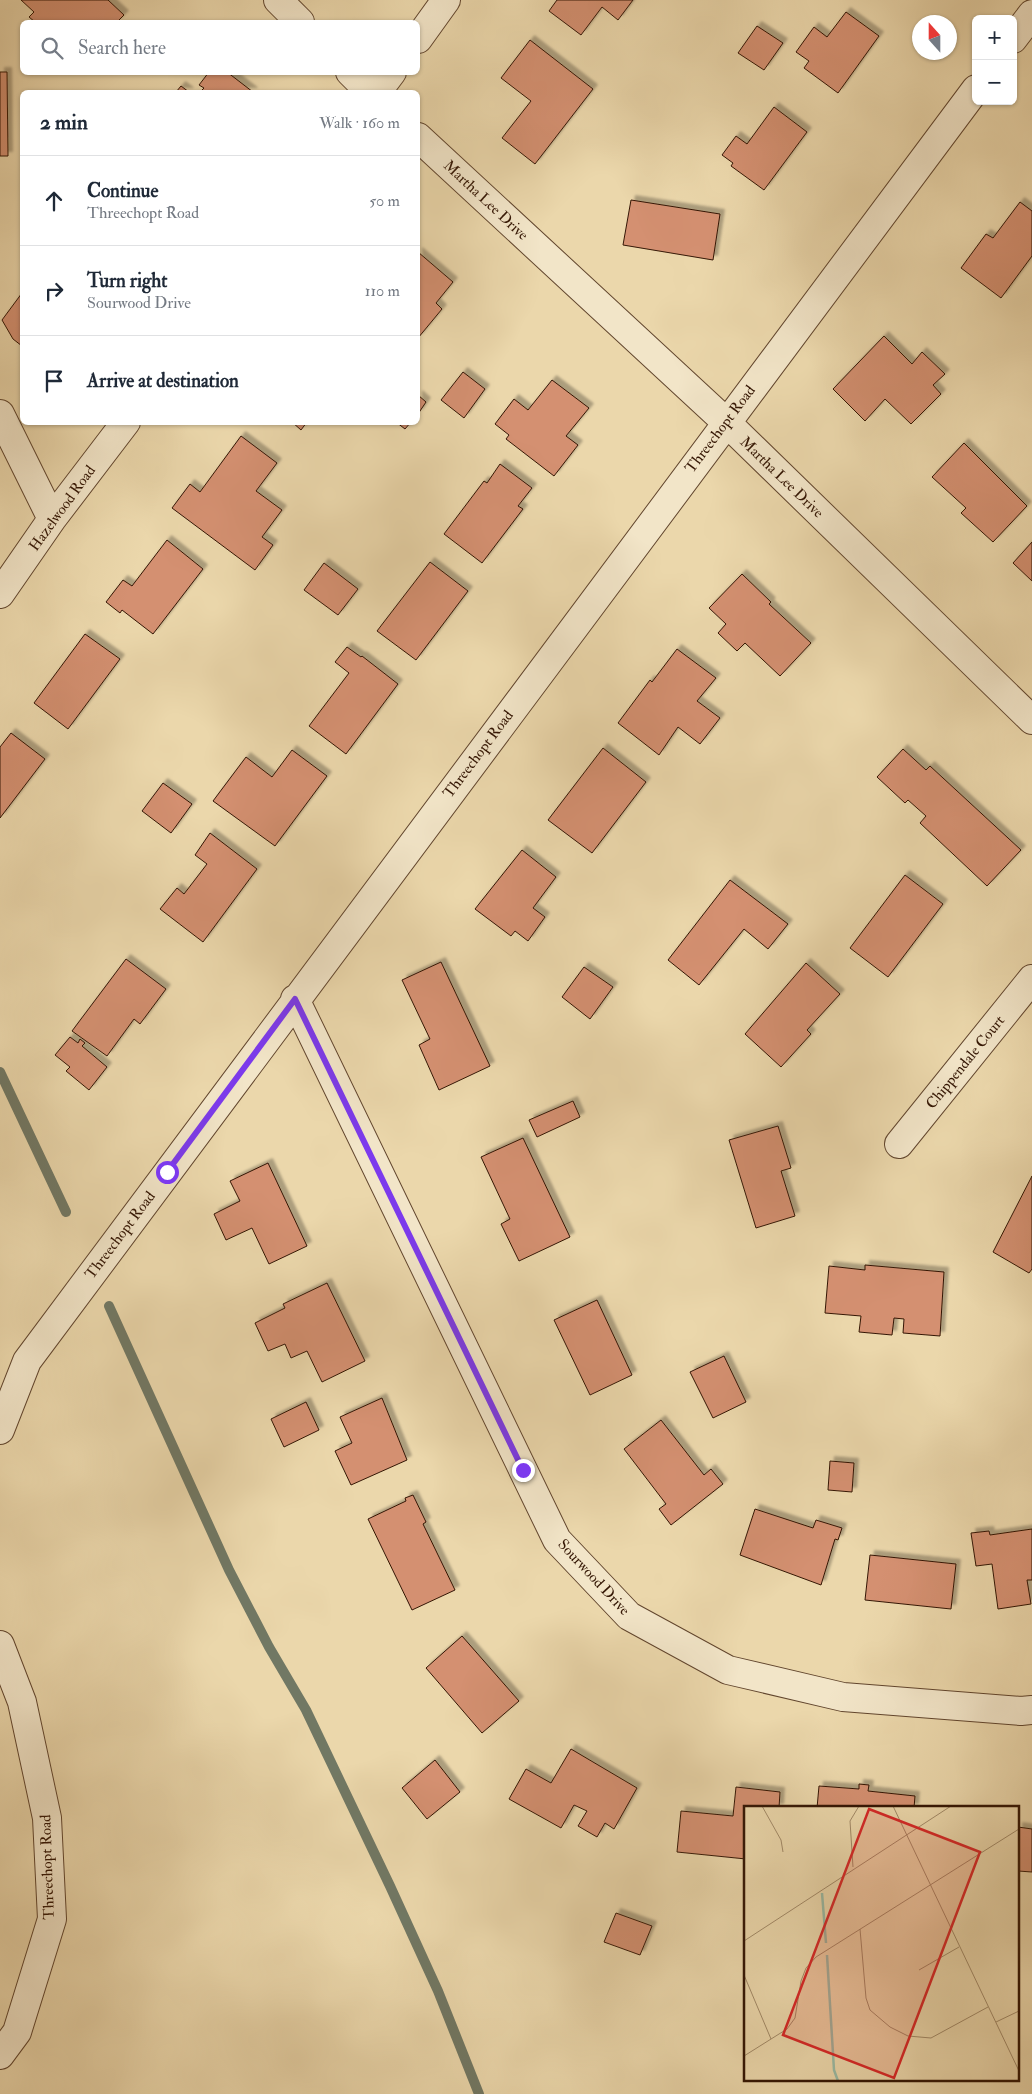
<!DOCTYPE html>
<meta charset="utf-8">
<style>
:root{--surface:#fff;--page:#f2f2f3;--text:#1f2937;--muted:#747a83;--line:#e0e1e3}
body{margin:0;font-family:"IM FELL Double Pica",serif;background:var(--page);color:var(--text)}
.controls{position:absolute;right:15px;top:15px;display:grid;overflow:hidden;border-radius:8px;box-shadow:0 1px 4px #0004}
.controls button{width:45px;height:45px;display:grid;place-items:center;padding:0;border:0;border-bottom:1px solid var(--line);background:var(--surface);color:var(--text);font:25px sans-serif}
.compass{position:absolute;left:912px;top:15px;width:45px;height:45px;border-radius:50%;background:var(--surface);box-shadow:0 1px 4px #0004;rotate:339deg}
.stop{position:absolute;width:15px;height:15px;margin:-11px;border:4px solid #7c3aed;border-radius:50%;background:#fff}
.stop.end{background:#7c3aed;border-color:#fff;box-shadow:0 1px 5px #0008}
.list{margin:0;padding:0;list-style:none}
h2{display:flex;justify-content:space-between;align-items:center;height:65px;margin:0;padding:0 20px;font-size:21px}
h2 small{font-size:16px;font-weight:400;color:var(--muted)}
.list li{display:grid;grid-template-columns:32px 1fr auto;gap:15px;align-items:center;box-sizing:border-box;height:90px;padding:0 20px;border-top:1px solid var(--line)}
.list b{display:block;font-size:19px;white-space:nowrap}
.list p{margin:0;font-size:16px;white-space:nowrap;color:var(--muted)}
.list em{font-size:16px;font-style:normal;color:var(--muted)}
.icon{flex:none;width:28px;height:28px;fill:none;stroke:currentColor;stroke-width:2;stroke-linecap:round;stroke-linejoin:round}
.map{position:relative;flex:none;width:1032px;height:2094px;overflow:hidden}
.search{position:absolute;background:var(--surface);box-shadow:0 1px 4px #0004;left:20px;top:20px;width:400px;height:55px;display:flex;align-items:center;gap:12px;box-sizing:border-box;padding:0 18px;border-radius:8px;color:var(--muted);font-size:19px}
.panel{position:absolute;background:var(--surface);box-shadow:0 1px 4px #0004;left:20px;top:90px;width:400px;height:335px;border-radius:8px}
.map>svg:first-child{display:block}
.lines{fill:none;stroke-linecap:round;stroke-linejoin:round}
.stream{stroke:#717864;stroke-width:10}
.building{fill:#d49071;stroke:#341604;filter:url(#shadow)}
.street-casing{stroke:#62462e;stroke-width:30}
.street{stroke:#f2e5c8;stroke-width:28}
.route{stroke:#7c3aed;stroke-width:6}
.labels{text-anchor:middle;stroke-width:5;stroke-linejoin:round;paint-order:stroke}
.street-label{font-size:15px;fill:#341604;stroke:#f2e5c8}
.inset-river{fill:none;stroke:#99baa4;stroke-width:2.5}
.inset-road{fill:none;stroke:#a28a68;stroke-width:1}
.view{fill:#d62828;fill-opacity:0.15;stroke:#d62828;stroke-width:2.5}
.inset-edge{fill:none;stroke:#341604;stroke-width:2.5}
</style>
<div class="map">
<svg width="1032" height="2094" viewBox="0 0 1032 2094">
<defs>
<filter id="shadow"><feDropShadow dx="4.5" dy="-4.5" stdDeviation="1" flood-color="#0004"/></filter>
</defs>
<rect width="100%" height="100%" fill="#ebd7ab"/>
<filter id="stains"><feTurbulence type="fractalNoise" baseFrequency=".004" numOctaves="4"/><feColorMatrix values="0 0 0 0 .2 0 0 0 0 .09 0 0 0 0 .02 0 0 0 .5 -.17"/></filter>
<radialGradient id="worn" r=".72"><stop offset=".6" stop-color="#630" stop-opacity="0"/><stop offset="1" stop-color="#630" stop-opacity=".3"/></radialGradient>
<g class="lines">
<path class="stream" d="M0,1072L66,1212
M109,1306L229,1570L269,1647L306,1710L390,1886L438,1991L479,2094"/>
</g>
<path class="building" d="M21,0H108L124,15L117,22H35L29,17L34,12Z
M557,0H633L618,20L602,7L581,35L549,11Z
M846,12L879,36L838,93L804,68L809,61L796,52L814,27L827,37Z
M757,26L783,43L764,70L738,53Z
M530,40L593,89L535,164L502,138L531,101L501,78Z
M0,72H7L8,156H0Z
M209,72H227L253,92H200L204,88L199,85Z
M181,86L189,92H176Z
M774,107L807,132L764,190L731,166L733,163L722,155L736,136L747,144Z
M631,200L720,214L713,260L623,245Z
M1020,202L1032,211V256L1001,298L961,268L986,234L993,238Z
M418,252L453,282L436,303L442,309L418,338Z
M22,293V346L13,339L2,320Z
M884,336L912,364L922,352L945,374L933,385L941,394L911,424L885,399L865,421L833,389Z
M463,372L485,389L464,418L441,400Z
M552,380L589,408L566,436L578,445L554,476L506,439L509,435L495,424L514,399L528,410Z
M418,395L426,402L418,414Z
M292,422H307L301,430Z
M396,422H411L405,429Z
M241,436L277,463L256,491L282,510L262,537L273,545L255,570L172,508L190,484L200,492Z
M964,443L1027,506L993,542L961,513L966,508L932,477Z
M500,464L532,488L518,506L523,509L482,563L444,534L484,481L487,483Z
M167,540L203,569L153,634L122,610L120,613L106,602L123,580L132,586Z
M1032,542V581L1013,563Z
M430,562L468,591L416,660L377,631Z
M324,563L358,589L338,615L304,590Z
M742,574L771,602L769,604L811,643L780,676L745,643L737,651L718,633L726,624L709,608Z
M85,634L120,659L68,729L34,703Z
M347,647L361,657L362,656L398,684L346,754L309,726L349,673L335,662Z
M677,649L716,678L697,701L720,718L700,744L678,727L659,755L618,723L650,680L652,682Z
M11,733L45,759L0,818V747Z
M603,748L646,782L592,853L548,820Z
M903,749L926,770L930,766L1021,850L987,886L920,823L926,816L908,800L905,803L877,777Z
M292,750L327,776L275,846L213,801L246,757L272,777Z
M163,783L192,804L171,833L142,811Z
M210,833L257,869L203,942L160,909L177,888L184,894L207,864L195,855Z
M522,850L556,877L533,908L545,917L528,941L515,931L511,936L475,909Z
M905,875L943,904L888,977L850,948Z
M730,880L788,924L768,949L744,929L699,985L668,960Z
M126,959L166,989L140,1024L134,1019L107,1056L72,1031Z
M441,962L490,1066L439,1090L419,1045L430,1039L402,980Z
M806,963L840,994L807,1030L811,1034L781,1067L745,1034Z
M584,967L613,987L590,1019L562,997Z
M70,1037L78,1043L80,1039L85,1043L82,1046L107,1067L89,1090L66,1071L70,1067L55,1055Z
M573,1101L580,1117L537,1137L529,1120Z
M778,1126L791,1168L781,1171L795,1216L756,1228L729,1140Z
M523,1138L570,1237L519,1261L501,1224L510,1219L481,1157Z
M268,1163L307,1246L269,1264L252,1228L226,1240L214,1214L240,1201L230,1181Z
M1032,1176V1269L1029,1273L993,1252Z
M865,1265L944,1272L940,1336L903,1333L904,1319L894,1318L892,1335L859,1332L861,1316L825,1313L829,1266L865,1270Z
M327,1283L365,1361L322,1382L307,1351L291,1358L285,1344L268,1351L255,1323L285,1308L283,1304Z
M597,1300L632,1375L590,1395L554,1320Z
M724,1356L746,1402L713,1418L690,1372Z
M382,1398L407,1460L351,1485L335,1451L352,1443L340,1417Z
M306,1402L319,1430L284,1447L271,1419Z
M661,1420L704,1475L711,1469L723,1484L671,1525L659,1509L666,1504L624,1449Z
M830,1461L854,1463L852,1492L828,1490Z
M413,1495L426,1522L423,1524L455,1590L412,1610L368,1519L406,1501L405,1498Z
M755,1509L813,1528L816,1520L842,1528L838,1540L835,1539L821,1585L740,1555Z
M1032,1529V1580H1027L1031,1604L998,1609L992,1564L976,1566L971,1533L989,1531L990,1535Z
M870,1555L956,1564L951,1609L865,1600Z
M462,1636L519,1701L482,1733L426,1668Z
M571,1749L637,1788L614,1829L605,1823L597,1837L578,1826L587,1811L574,1805L561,1828L509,1799L526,1769L551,1783Z
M435,1760L460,1792L427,1819L402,1788Z
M859,1784L869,1785L868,1791L915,1796L914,1808H817L819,1786L859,1789Z
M736,1787L780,1792L779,1808H746V1859L677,1852L681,1811L733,1816Z
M1018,1827L1032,1829V1872L1018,1871Z
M616,1913L652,1926L640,1955L604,1942Z"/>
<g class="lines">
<g class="street-casing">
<path id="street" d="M278,0L300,22
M418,39L446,0
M1013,39L1032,14
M350,72L370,92
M377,92L392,72
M418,137L726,422L1032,720
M0,414L52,519
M0,594L52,519L126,422
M295,999L557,1540L629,1616L728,1670L843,1697L1021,1711L1032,1710
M899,1144L1032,979
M0,1430L27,1361L976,89
M0,1645L22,1702L47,1818L52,1919L17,2032L0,2055"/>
</g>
<use href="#street" class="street"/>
</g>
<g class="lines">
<path class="route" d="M167,1172L295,999L523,1470"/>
</g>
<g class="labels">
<g class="street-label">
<text transform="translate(486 200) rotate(43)" y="5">Martha Lee Drive</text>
<text transform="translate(720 429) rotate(-53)" y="5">Threechopt Road</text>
<text transform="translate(782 477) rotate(44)" y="5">Martha Lee Drive</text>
<text transform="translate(62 508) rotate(-54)" y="5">Hazelwood Road</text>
<text transform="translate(478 754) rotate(-53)" y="5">Threechopt Road</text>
<text transform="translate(965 1062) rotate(-51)" y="5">Chippendale Court</text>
<text transform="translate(120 1235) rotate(-53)" y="5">Threechopt Road</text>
<text transform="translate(594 1577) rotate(47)" y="5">Sourwood Drive</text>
<text transform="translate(47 1867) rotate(-92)" y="5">Threechopt Road</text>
</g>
</g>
<g transform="translate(744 1806)">
<rect width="275" height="275" fill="#ebd7ab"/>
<path class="inset-river" d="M78,87L82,137M83,149L90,264L94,275"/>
<path class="inset-road" d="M18,0L37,34L39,46M149,0L275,265M109,61L106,15L115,0M116,123L122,192L126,204L146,221L164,230L187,232L244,201M0,135L207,0M175,164L215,141M0,169L27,233M252,216L275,205M0,250L43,223L51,212L57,175L62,162L72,151L275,23"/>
<path class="view" d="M125,3L236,46L150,272L39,229Z"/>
<rect width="275" height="275" class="inset-edge"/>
</g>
<rect width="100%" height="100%" filter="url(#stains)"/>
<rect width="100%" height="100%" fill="url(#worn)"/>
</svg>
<div class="controls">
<button>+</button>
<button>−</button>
</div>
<svg class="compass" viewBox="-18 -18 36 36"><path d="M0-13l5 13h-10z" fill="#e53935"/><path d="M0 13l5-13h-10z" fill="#747a83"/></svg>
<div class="stop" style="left:167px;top:1172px"></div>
<div class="stop end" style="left:523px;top:1470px"></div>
<div class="search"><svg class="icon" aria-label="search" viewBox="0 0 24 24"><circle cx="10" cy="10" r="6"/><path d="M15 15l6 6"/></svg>Search here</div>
<section class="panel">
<h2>2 min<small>Walk · 160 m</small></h2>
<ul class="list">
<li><svg class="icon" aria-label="ahead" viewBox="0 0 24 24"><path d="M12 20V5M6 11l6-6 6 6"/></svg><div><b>Continue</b><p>Threechopt Road</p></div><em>50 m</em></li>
<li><svg class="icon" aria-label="right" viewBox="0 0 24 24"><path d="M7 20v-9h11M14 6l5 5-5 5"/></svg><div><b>Turn right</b><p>Sourwood Drive</p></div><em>110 m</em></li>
<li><svg class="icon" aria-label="arrive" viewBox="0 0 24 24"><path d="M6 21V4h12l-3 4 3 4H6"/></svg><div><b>Arrive at destination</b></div></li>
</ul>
</section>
</div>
